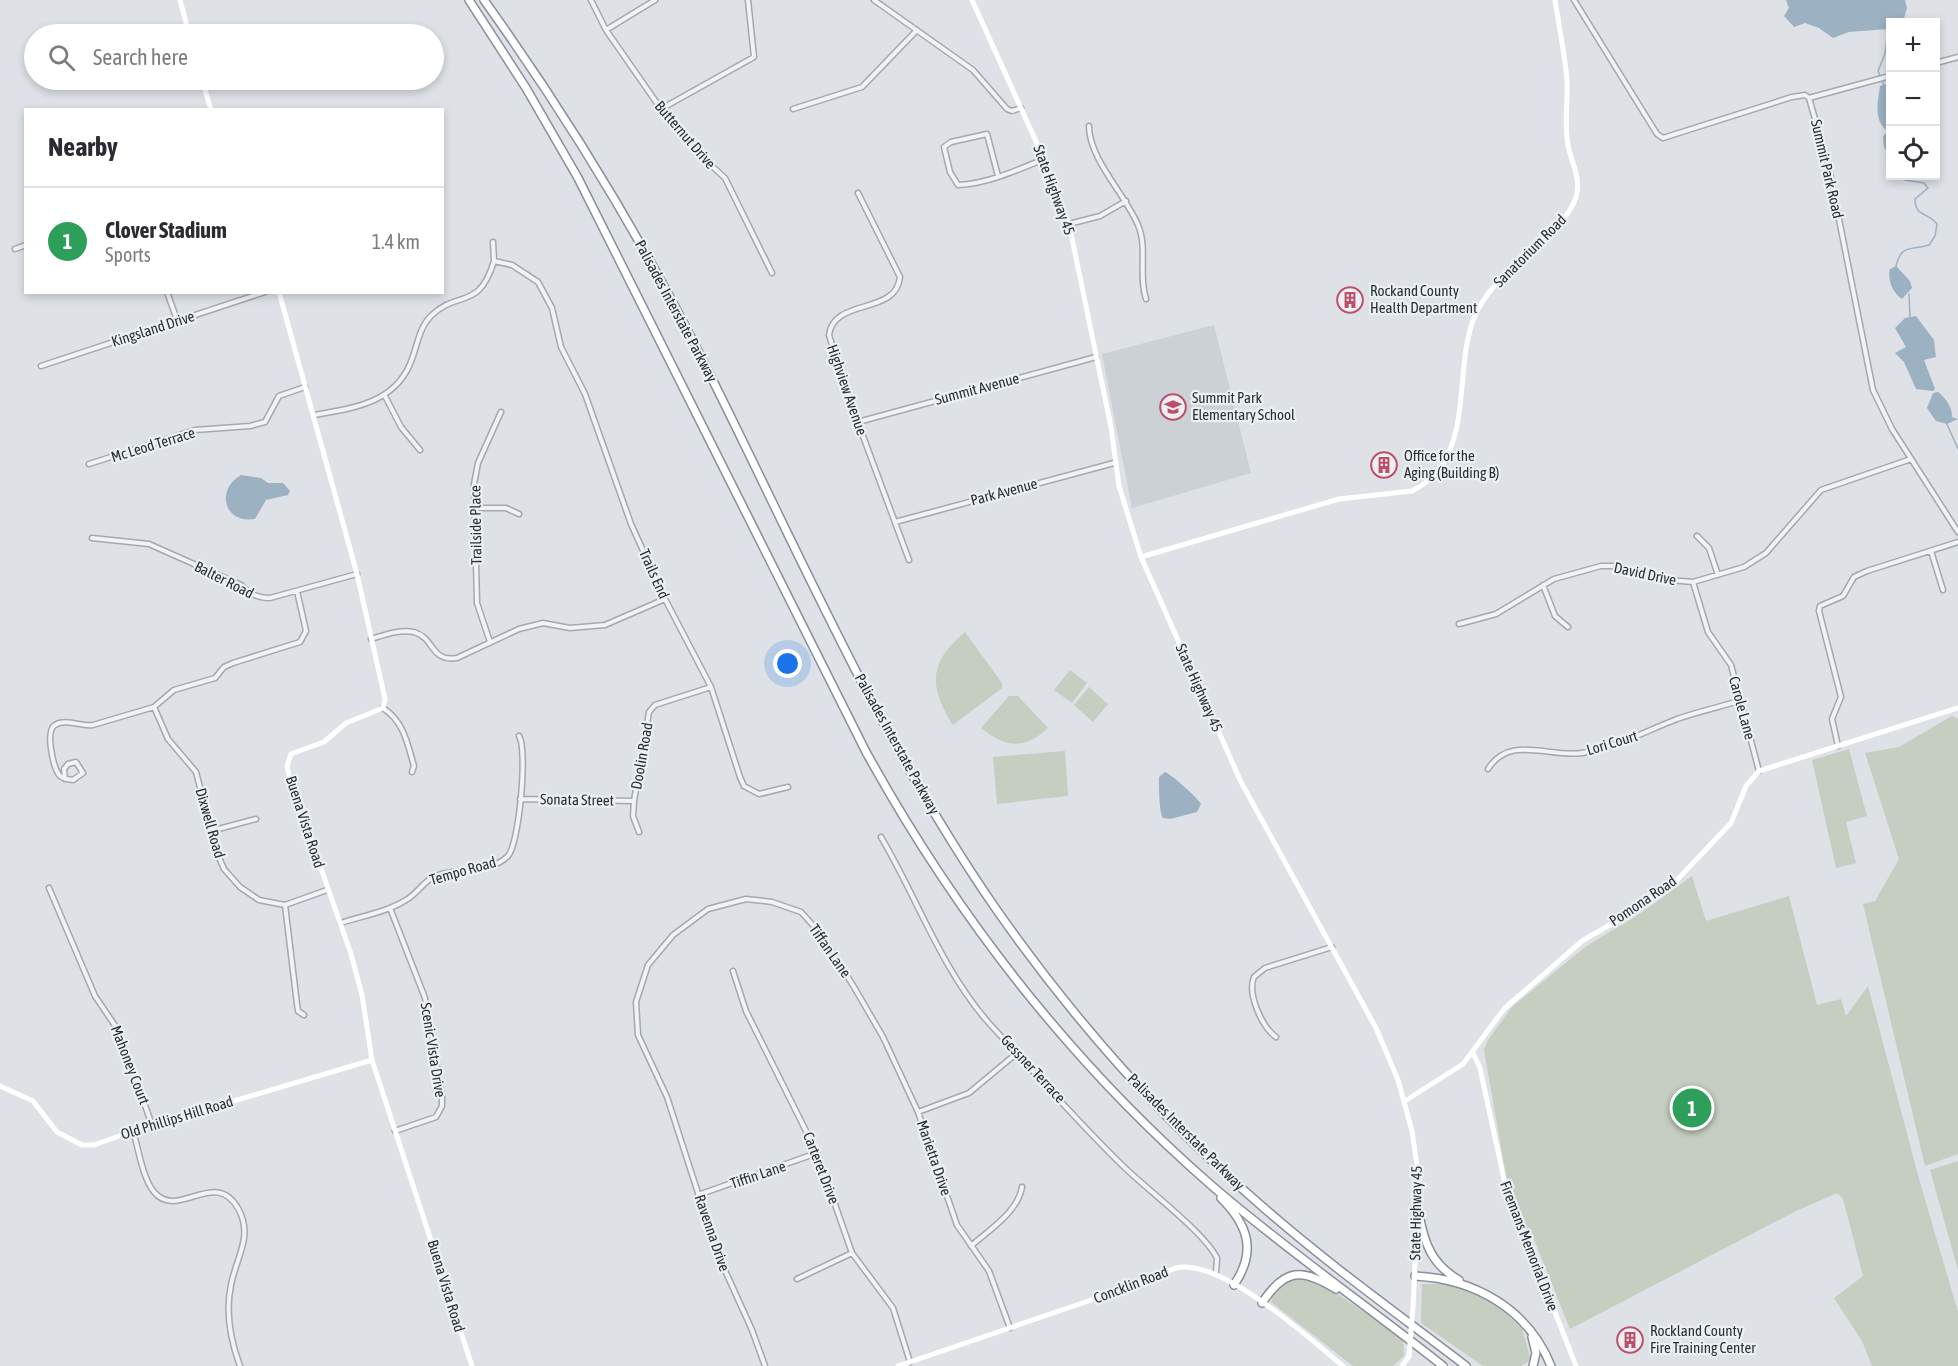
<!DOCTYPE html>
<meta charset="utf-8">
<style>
:root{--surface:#fff;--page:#f7f7f7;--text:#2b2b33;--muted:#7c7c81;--line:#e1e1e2;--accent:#7c3aed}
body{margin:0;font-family:"Asap Condensed",sans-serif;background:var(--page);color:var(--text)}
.controls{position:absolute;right:18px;top:18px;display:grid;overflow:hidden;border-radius:0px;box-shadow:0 3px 9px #0003}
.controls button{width:54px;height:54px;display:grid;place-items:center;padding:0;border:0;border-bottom:2px solid var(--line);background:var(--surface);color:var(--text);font:30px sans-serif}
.you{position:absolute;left:788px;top:664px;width:21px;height:21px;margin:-15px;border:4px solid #fff;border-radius:50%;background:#1a73e8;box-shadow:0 0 0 9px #1a73e833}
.badge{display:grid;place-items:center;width:39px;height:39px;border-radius:50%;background:var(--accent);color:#fff;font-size:20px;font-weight:700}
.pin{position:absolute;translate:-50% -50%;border:3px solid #fff;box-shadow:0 2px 6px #0006}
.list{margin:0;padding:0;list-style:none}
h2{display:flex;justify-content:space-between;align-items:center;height:78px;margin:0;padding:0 24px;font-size:26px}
h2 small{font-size:20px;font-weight:400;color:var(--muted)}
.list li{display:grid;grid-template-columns:39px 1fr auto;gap:18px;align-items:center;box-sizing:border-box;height:108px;padding:0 24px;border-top:2px solid var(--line)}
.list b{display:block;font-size:22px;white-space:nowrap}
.list p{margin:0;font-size:20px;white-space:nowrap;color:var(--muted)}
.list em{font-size:20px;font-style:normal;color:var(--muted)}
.icon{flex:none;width:33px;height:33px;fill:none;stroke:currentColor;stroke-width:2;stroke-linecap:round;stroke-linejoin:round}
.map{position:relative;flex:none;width:1958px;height:1366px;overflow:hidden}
.search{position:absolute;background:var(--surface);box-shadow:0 3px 9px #0003;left:24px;top:24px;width:420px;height:66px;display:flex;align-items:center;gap:15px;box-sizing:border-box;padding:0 21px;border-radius:33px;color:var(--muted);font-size:22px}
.panel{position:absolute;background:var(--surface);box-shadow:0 3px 9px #0003;left:24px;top:108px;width:420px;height:186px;border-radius:0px}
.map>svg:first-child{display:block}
.built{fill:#ccd1d6}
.green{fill:#c5cec0}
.water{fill:#9cb1c2}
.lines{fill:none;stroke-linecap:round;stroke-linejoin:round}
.stream{stroke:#9cb1c2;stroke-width:1.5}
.street-casing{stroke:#a4a8af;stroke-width:7}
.highway-casing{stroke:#87909a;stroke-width:10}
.street{stroke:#f0f2f4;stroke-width:4}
.secondary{stroke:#fff;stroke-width:5}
.highway{stroke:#fff;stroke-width:7}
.secondary-bridge{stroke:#fff;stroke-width:5}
.labels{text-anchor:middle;stroke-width:4.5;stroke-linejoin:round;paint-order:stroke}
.street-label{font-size:15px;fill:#29303a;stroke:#edf0f3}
.poi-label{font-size:15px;fill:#29303a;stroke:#edf0f3;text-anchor:start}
</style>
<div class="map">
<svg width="1958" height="1366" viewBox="0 0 1958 1366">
<rect width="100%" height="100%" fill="#dee1e6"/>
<path class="built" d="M1214,325L1251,473L1132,508L1102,354Z"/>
<path class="green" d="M965,632L1002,683V688L953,725C928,686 929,662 965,632Z
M1070,670L1087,683L1072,703L1054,690Z
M1089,687L1108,704L1093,722L1074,705Z
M1009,696H1018L1048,728C1024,750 1006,748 981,728Z
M1952,716L1958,719V1154L1925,1166L1863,904L1875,901L1899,859L1865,753L1899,747Z
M1849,749L1867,816L1846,822L1856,863L1836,868L1812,760Z
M1065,751L1068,796L997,804L993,757Z
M1692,876L1706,921L1789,896L1817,1005L1841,999L1846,1016L1868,986L1919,1179L1958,1312V1366H1872L1862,1341L1834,1298L1863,1276L1843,1199L1837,1193L1796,1211L1570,1329L1530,1229L1533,1247L1508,1187L1484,1050L1488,1040L1512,1007L1585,947L1641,913Z
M1958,1161V1270L1930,1170Z
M1294,1279L1321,1283L1403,1338L1404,1356L1393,1366H1353L1271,1302L1276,1287Z
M1422,1284H1450L1496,1304L1522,1329L1531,1360L1521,1366H1483L1421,1323Z"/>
<path class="water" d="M1786,0H1905L1907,8L1903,22H1890L1888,29L1849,32L1833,38L1819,28L1805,23L1794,27L1784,16L1789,8Z
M1888,83L1890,87V158L1884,147L1883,137L1887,131C1873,119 1878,102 1880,86Z
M1896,266L1910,281L1912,288L1902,299C1893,293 1887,280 1890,269Z
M1916,316L1934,340L1936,357L1924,360L1935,389L1933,391L1916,389L1904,362L1895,353L1906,347L1895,328L1905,318Z
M1938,392C1945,397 1953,408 1952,417L1958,419L1947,424L1936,421L1927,408L1933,393Z
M241,475L261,478L268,483H283L290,491L288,495L266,500L255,519C224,524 215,490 241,475Z
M1165,772C1171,774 1198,798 1201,804L1197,812L1170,819L1163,818C1159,812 1159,786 1159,777Z"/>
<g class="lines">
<path class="stream" d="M1884,85L1878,71L1885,54L1888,29
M1896,266C1902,243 1911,251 1929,245L1935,236L1937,224C1928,212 1915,217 1915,199L1928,188L1924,183L1905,180L1904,176
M1909,294L1910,317
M1947,424L1958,449"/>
<g class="street-casing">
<path id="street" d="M591,0L606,30L661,109L702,157L725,178L772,273
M874,0L973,70L1007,109L1012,111L1021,108
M1574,0L1657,134L1663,138L1792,97L1805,95L1809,98L1828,164L1873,390L1892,429L1958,532
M606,30L655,0
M1936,63L1958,57
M1809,98L1890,76
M661,109L754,57L748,0
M793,109L862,87L917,30
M1089,126C1089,159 1125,194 1138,225C1148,248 1138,275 1146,299
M998,176L987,134L951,142L944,147L950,172L958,185C986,184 1018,170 1044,159
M858,193L900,277C896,316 834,297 829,335L844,385L909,560
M1069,224L1100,216L1126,201
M493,242L494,261
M15,249L26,245
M167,292L177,320
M41,366L265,292
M385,396L401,427L420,450
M314,415C356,408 399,402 413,356C418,342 420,326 432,315C458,290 479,311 494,261L512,265L538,282L552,308L561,347L585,394L631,524L665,599L711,687L740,777L744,786L759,794L788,787
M858,422L1096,357
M89,464L195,430L250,426L265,422L279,396L305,387
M475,508H506L519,514
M895,522L1114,463
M1697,536L1709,548L1718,575
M92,538L149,544L241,585C251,594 257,598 270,598L357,574
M1931,551L1943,590
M1693,582L1708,632L1731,665L1759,771
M1543,585L1555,616L1568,627
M1459,624L1496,614L1554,579L1601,566H1618L1658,579L1693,582L1744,567L1766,553L1821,490L1911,459
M371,639C384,635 400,629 414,632C435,638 430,662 457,658L519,629L543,623L570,628L605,625L665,599
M490,642L477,603L474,484L478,463L501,412
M154,707L168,739L196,772L217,853L224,869L240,887L259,900L285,905L327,890
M383,708C404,722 407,742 414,766L412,772
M1838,746L1832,719L1841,697L1819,611L1820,606L1843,596L1854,577L1867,571L1958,542
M1488,769C1510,734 1549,758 1582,753C1615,748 1646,731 1677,719C1697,712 1719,707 1739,701
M65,779L64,769L68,764L76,762L83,773L73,780C68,779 62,779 59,775C53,766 45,731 55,725C66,718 82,727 93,725L154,707L174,690L215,678L224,667L233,663L300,642L306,631L297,591
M520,799L634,801
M211,831L256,819
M639,832L633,816L634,801L649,712L655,705L711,687
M881,837C917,898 941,968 988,1022C1032,1070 1076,1120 1122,1165C1146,1189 1203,1231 1217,1258L1216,1273
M49,888L95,996L118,1030L152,1125
M285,905L297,1004L298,1011L304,1015
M390,908L425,998L442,1096V1106L436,1117L395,1131
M341,923C362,916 387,912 406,900C420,892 424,878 442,874C461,869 493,872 508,856C519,844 528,750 519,736
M733,971L746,1011L817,1153L852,1253L893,1308L910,1362
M1276,1037C1262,1027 1247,994 1254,977L1265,968L1332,947
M918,1112L969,1093L1017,1053
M133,1131C139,1150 142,1177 154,1192C178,1221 216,1166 239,1210C253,1237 236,1258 231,1285C225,1313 230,1339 240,1366
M698,1195L817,1153
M971,1246C989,1230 1018,1212 1022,1187
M797,1279L852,1253
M765,1366L752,1330L718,1255L667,1097L638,1035L636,1002L648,965L673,935L708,909L746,899L772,902L801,912L820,933L854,987L883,1037L918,1112L957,1225L989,1271L1010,1328"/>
</g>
<g class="highway-casing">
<path id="highway" d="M469,0L526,88L578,178L866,752C956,915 1070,1062 1211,1185C1285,1249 1366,1305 1443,1366
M484,0C562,109 633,224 694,343C791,533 874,733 996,909C1073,1019 1162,1120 1264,1208C1328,1264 1398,1314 1466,1366
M1221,1198C1248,1225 1257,1251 1234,1285
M1419,1214C1424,1243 1432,1265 1459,1280
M1415,1276C1475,1279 1528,1309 1551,1366
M1262,1303C1285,1268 1302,1268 1336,1289
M1532,1337L1536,1353L1533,1366"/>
</g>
<use href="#street" class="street"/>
<path class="secondary" d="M180,0L189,34
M972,0L1044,159L1069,224L1111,427L1119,486L1141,557L1241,782L1376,1028L1398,1080L1412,1131L1419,1179L1413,1307
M202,80L211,110
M279,292L357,574L385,699L383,708L346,723L324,742L291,754L287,766L290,780L351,954L362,995L372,1060L472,1366
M1141,557L1339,499L1412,491C1477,459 1452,373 1474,318C1485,291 1508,271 1528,251C1544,234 1572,219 1577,193C1580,175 1571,162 1568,145C1564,124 1568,102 1567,81C1565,54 1559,27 1555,0
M1473,1053L1480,1068L1505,1184L1576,1366
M0,1086L33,1101L57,1132L82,1145H94L133,1131L372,1060
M1405,1101L1463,1064L1504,1009L1582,941L1632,912L1675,882L1731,823L1746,786L1759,771L1958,708
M898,1366L1103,1296L1176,1268C1220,1257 1309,1338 1343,1366
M1402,1366L1409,1356"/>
<use href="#highway" class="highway"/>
<path class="secondary-bridge" d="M1409,1356L1413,1307"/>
</g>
<defs>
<g id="building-ring" transform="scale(1.35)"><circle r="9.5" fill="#edf0f3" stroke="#be4f68" stroke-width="1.5"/><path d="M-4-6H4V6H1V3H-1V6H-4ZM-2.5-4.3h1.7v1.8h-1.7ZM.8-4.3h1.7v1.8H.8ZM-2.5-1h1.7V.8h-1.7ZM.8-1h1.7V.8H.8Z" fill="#be4f68"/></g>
<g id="school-ring" transform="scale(1.35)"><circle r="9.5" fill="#edf0f3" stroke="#be4f68" stroke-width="1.5"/><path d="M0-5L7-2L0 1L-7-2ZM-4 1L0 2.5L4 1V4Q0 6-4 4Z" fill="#be4f68"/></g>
</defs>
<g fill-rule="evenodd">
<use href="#building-ring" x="1350" y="300"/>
<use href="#school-ring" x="1173" y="407"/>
<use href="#building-ring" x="1384" y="465"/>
<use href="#building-ring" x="1630" y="1340"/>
</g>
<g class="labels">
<g class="street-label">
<text transform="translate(685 135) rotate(49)" y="5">Butternut Drive</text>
<text transform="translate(1827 169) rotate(77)" y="5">Summit Park Road</text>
<text transform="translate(1054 190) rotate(70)" y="5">State Highway 45</text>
<text transform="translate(1530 251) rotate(-45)" y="5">Sanatorium Road</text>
<text transform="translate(676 311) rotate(62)" y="5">Palisades Interstate Parkway</text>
<text transform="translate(153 329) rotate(-18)" y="5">Kingsland Drive</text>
<text transform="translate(977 389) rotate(-15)" y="5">Summit Avenue</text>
<text transform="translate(847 390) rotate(71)" y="5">Highview Avenue</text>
<text transform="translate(153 445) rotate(-17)" y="5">Mc Leod Terrace</text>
<text transform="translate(1004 492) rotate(-15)" y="5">Park Avenue</text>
<text transform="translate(476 525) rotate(-91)" y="5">Trailside Place</text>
<text transform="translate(654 574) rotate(66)" y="5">Trails End</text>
<text transform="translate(1645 574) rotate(12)" y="5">David Drive</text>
<text transform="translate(224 580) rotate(27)" y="5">Balter Road</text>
<text transform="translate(1199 688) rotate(66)" y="5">State Highway 45</text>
<text transform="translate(1742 708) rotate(75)" y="5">Carole Lane</text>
<text transform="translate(1612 743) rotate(-17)" y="5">Lori Court</text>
<text transform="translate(897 744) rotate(61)" y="5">Palisades Interstate Parkway</text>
<text transform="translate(642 756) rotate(-80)" y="5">Doolin Road</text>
<text transform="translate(577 800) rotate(1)" y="5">Sonata Street</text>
<text transform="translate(305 822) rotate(72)" y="5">Buena Vista Road</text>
<text transform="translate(210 823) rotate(74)" y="5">Dixwell Road</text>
<text transform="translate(463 871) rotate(-16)" y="5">Tempo Road</text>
<text transform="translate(1643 901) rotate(-34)" y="5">Pomona Road</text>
<text transform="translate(830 951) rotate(55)" y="5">Tiffan Lane</text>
<text transform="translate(433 1050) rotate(81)" y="5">Scenic Vista Drive</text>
<text transform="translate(130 1065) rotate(69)" y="5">Mahoney Court</text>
<text transform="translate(1033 1069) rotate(47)" y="5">Gessner Terrace</text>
<text transform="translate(177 1118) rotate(-17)" y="5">Old Phillips Hill Road</text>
<text transform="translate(1186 1132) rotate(45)" y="5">Palisades Interstate Parkway</text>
<text transform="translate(934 1158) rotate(71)" y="5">Marietta Drive</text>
<text transform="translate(821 1168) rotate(69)" y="5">Carteret Drive</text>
<text transform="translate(758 1175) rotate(-19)" y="5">Tiffin Lane</text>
<text transform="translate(1416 1213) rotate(-89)" y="5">State Highway 45</text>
<text transform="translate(712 1233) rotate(71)" y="5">Ravenna Drive</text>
<text transform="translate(1529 1246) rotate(69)" y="5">Firemans Memorial Drive</text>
<text transform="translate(1131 1285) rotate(-21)" y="5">Concklin Road</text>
<text transform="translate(446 1286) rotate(73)" y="5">Buena Vista Road</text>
</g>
<g class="poi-label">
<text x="1370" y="296">Rockand County<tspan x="1370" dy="17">Health Department</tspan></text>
<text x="1192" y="403">Summit Park<tspan x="1192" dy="17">Elementary School</tspan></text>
<text x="1404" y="461">Office for the<tspan x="1404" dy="17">Aging (Building B)</tspan></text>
<text x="1650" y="1336">Rockland County<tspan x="1650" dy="17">Fire Training Center</tspan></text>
</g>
</g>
</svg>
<div class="controls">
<button>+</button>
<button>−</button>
<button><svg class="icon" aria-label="locate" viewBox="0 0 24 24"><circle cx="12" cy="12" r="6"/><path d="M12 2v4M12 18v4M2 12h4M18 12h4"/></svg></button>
</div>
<div class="you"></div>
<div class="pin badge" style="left:1692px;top:1108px;background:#2e9e5b">1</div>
<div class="search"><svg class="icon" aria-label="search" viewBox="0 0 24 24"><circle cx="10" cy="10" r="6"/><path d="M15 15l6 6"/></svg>Search here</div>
<section class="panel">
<h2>Nearby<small></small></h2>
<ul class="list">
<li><span class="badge" style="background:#2e9e5b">1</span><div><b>Clover Stadium</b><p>Sports</p></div><em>1.4 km</em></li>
</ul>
</section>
</div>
